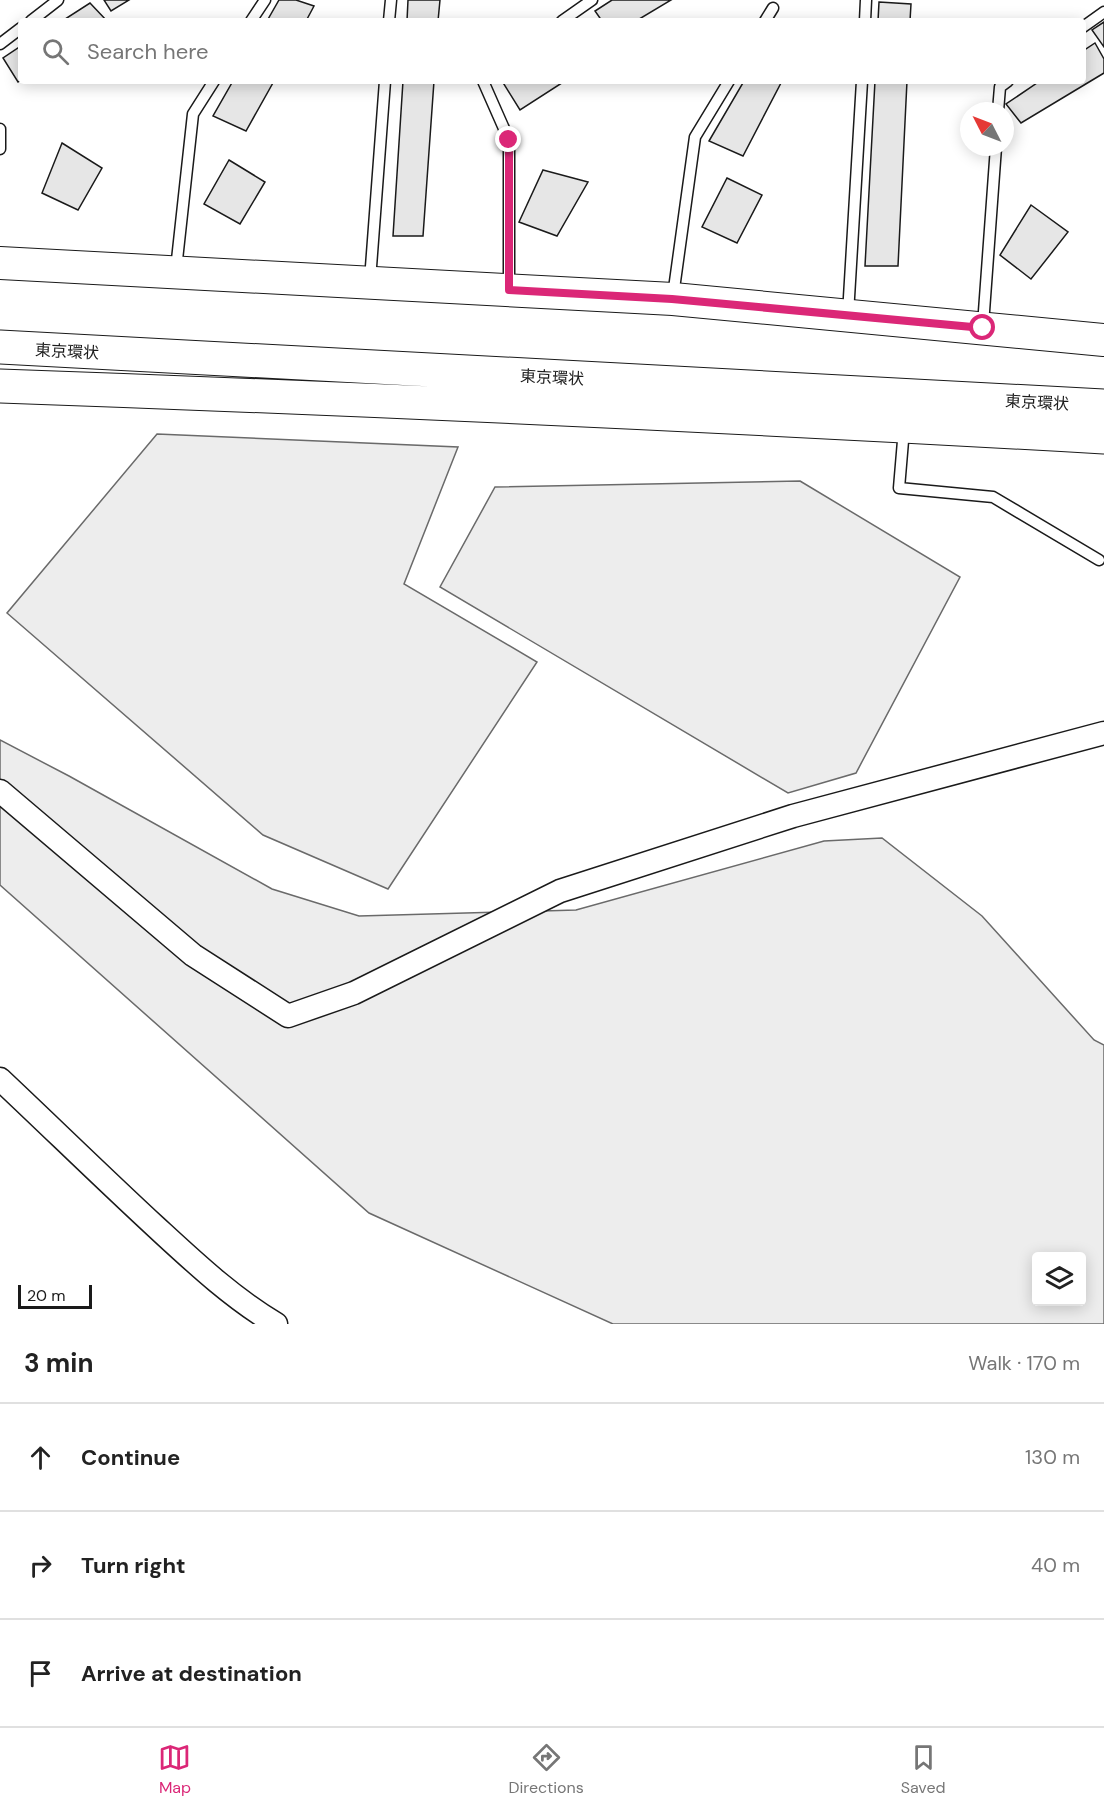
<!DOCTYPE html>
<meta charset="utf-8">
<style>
:root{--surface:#fff;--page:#f2f2f2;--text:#222;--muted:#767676;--line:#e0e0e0;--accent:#db2777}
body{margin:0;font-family:"DM Sans","Noto Sans JP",sans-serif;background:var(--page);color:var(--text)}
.controls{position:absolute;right:18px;bottom:18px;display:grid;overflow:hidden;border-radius:6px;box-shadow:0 3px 15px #0003}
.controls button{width:54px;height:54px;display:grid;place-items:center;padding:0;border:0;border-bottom:2px solid var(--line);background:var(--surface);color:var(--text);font:30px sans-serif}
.compass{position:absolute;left:960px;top:102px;width:54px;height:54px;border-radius:50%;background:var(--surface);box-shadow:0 3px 15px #0003;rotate:312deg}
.scale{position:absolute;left:18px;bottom:15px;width:74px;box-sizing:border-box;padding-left:6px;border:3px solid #1a1a1a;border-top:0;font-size:16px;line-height:21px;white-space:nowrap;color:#1a1a1a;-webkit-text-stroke:4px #fff;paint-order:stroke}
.stop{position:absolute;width:18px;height:18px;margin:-14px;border:4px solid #db2777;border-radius:50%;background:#fff}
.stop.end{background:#db2777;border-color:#fff;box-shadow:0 2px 6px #0008}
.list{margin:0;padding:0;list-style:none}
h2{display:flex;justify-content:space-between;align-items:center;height:78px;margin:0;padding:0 24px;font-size:26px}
h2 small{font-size:20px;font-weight:400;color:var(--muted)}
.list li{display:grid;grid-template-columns:39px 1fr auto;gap:18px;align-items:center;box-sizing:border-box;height:108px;padding:0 24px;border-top:2px solid var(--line)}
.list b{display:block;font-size:22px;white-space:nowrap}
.list em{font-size:20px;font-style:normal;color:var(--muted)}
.icon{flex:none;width:33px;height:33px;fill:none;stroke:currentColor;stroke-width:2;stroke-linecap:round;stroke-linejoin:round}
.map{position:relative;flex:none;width:1104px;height:1324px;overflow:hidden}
.search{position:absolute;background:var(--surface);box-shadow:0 3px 15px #0003;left:18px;right:18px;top:18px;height:66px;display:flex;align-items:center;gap:15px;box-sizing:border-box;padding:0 21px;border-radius:6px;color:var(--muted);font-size:22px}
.sheet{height:402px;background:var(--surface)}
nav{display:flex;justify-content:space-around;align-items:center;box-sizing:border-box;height:84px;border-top:2px solid var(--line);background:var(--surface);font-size:16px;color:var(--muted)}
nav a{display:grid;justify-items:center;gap:3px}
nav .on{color:var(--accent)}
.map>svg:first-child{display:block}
.green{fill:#ededed;stroke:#6a6a6a;stroke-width:1.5;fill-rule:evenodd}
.building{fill:#e6e6e6;stroke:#1a1a1a;stroke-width:1.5}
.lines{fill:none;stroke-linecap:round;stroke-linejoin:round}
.lane-casing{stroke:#1a1a1a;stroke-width:13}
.street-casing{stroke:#1a1a1a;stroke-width:25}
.secondary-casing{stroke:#1a1a1a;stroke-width:34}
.highway-casing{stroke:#1a1a1a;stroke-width:35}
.lane{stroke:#fff;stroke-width:10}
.street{stroke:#fff;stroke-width:22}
.secondary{stroke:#fff;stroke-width:32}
.highway{stroke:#fff;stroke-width:33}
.route{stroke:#db2777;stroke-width:8}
.labels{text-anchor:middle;stroke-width:4.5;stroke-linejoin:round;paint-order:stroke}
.street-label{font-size:16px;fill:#1a1a1a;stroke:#fff}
</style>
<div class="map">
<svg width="1104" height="1324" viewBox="0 0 1104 1324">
<rect width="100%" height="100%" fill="#fff"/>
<path class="green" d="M157,434L458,447L404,584L537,662L388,889L263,835L7,613Z
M800,481L960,577L856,773L788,793L440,587L495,487Z
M0,740L69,776L272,889L359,916L576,910L824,841L882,838L982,916L1094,1040L1104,1045V1324H613L369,1213L0,885ZM1036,1256H1082V1302H1036Z"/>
<path class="building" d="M104,0H129L111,11Z
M279,0H296L314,6L306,21H267Z
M408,0H440L438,21H407Z
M612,0H671L636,21H602L595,11Z
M879,2L911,4L910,21H878Z
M90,3L107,21H62Z
M1104,22V47L1092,30Z
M1095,43L1104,59V73L1021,123L1006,104L1040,81H1083V51Z
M21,46V80L18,82L3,58Z
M233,81H274L246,131L213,116Z
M403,81H434L423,236H393Z
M502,81H565L520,110Z
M744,81H782L743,156L709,141Z
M875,81H907L898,266H865Z
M62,143L102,168L78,210L42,193Z
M229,160L265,182L240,224L204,204Z
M543,170L588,182L557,236L519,222Z
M727,178L762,195L737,243L702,227Z
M1031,205L1068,232L1031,279L1000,255Z"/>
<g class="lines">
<g class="lane-casing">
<path id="lane" d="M31,21L58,0
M251,21L265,0
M389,21L391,0
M562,21L592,0
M765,21L773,8
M865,21L866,0
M1083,27L1104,12
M0,44L21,28
M483,81L509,140V287
M998,111L1000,87L1008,81
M0,129V149
M176,269L193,114L214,81
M370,280L385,81
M673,296L695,137L729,81
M848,314L862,81
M983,325L996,147
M904,429L899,488L993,497L1099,560"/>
</g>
<g class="street-casing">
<path id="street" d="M0,791L193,955L288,1016L354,993L560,891L793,816L1104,733
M0,1079C52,1128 103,1178 156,1227C194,1262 231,1297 276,1324"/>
</g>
<g class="secondary-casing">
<path id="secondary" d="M0,263L673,299L1104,340"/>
</g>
<g class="highway-casing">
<path id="highway" d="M0,347L1104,406
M0,386C368,399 736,416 1104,437"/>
</g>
<use href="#lane" class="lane"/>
<use href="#street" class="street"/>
<use href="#secondary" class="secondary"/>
<use href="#highway" class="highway"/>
</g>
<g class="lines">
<path class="route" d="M509,140V290L672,299L983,328"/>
</g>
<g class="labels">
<g class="street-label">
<text transform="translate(67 351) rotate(3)" y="6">東京環状</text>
<text transform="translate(552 377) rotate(3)" y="6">東京環状</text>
<text transform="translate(1037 402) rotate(3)" y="6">東京環状</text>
</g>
</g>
</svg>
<div class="controls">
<button><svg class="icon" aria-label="layers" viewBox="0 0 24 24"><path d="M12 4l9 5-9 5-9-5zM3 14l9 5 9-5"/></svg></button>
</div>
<svg class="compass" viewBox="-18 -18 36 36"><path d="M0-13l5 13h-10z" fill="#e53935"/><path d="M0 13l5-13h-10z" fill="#767676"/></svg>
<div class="scale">20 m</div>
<div class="stop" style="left:983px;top:328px"></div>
<div class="stop end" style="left:509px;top:140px"></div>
<div class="search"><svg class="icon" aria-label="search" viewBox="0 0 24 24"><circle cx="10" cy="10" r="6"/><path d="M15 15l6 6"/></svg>Search here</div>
</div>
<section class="sheet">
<h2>3 min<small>Walk · 170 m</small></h2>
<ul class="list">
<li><svg class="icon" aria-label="ahead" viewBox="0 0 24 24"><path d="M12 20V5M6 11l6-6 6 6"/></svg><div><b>Continue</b></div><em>130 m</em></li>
<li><svg class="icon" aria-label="right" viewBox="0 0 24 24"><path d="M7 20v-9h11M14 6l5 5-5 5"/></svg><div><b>Turn right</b></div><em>40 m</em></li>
<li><svg class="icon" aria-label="arrive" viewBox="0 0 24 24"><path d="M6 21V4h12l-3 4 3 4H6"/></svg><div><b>Arrive at destination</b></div></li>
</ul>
</section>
<nav>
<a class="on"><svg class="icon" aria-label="map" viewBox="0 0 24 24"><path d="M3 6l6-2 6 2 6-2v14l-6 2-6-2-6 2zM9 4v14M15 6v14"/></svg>Map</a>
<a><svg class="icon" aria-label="directions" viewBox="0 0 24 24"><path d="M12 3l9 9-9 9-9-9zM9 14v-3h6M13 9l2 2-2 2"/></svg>Directions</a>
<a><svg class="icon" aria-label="saved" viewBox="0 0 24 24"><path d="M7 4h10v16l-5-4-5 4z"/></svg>Saved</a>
</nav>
